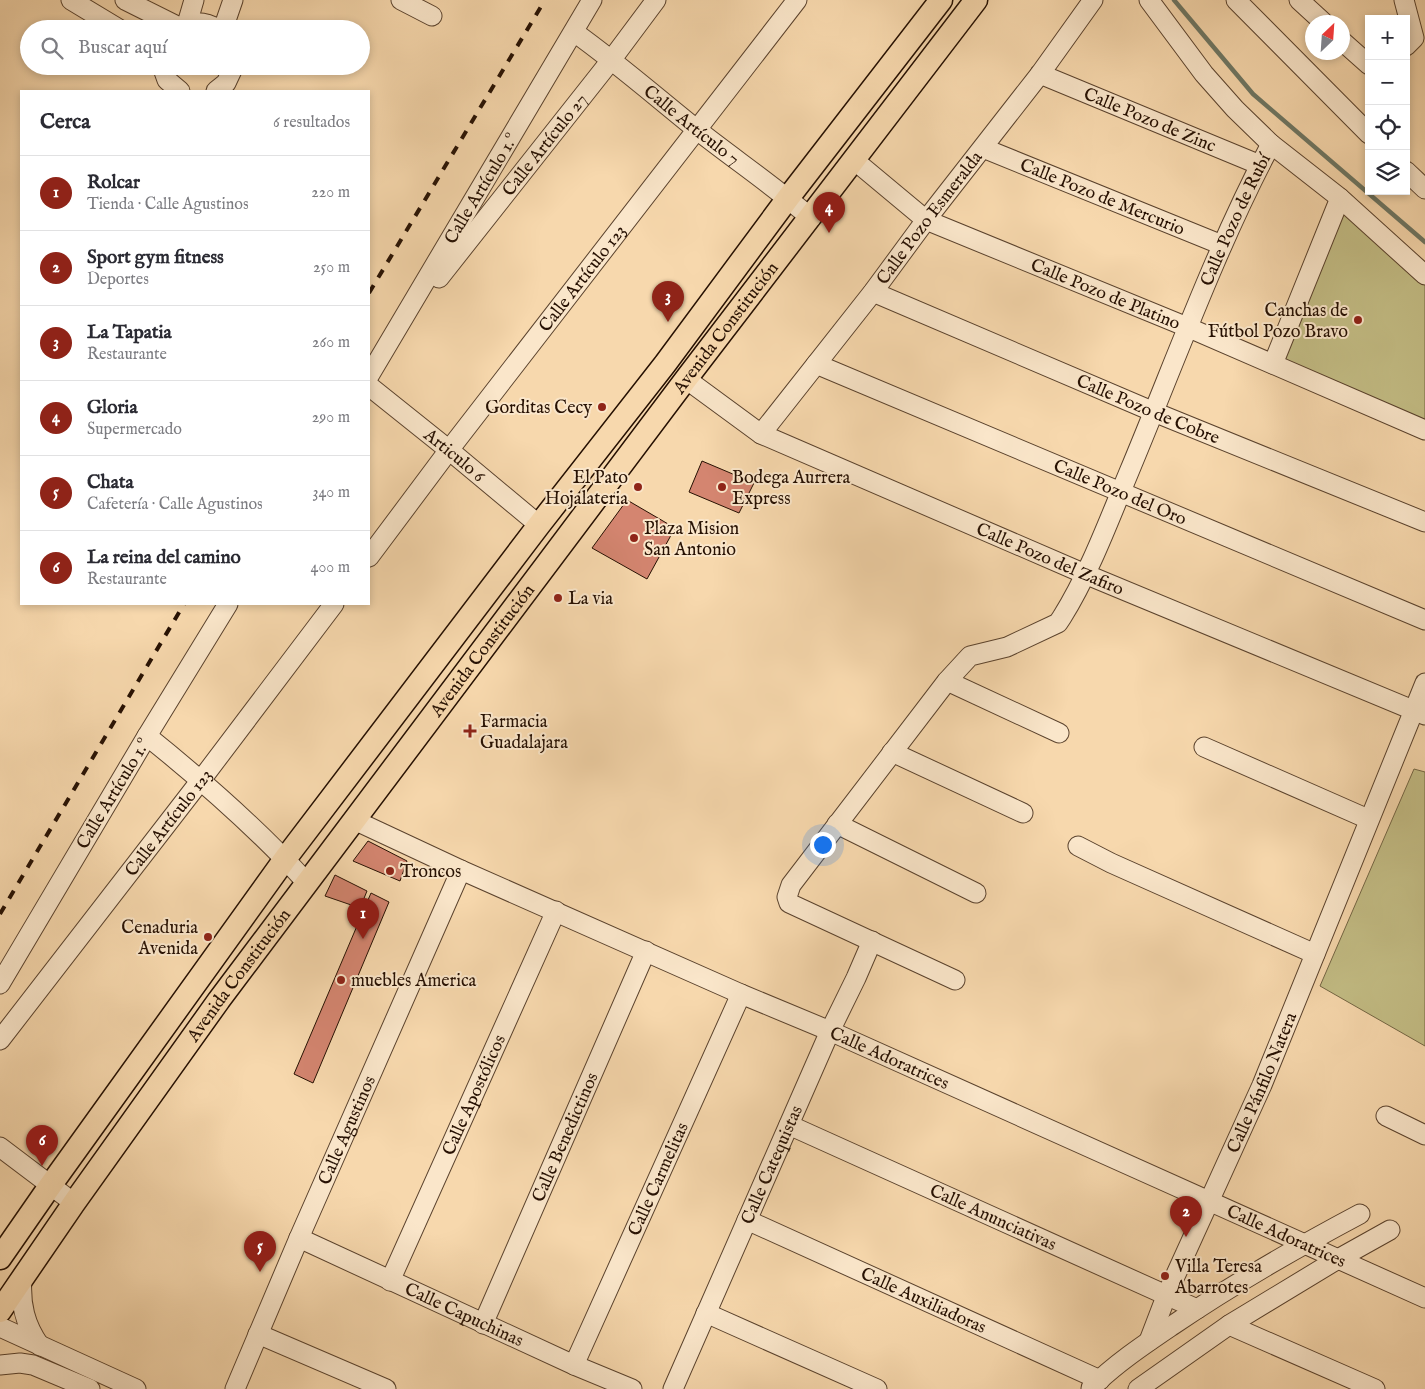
<!DOCTYPE html>
<html lang="es">
<meta charset="utf-8">
<style>
:root{--surface:#fff;--page:#f2f2f3;--text:#2b2b33;--muted:#7c7c81;--line:#e1e1e2;--accent:#8f2418}
body{margin:0;font-family:"IM FELL English",serif;background:var(--page);color:var(--text)}
.controls{position:absolute;right:15px;top:15px;display:grid;overflow:hidden;border-radius:0px;box-shadow:0 2px 8px #0003}
.controls button{width:45px;height:45px;display:grid;place-items:center;padding:0;border:0;border-bottom:1px solid var(--line);background:var(--surface);color:var(--text);font:25px sans-serif}
.compass{position:absolute;left:1305px;top:15px;width:45px;height:45px;border-radius:50%;background:var(--surface);box-shadow:0 2px 8px #0003;rotate:25deg}
.you{position:absolute;left:822px;top:844px;width:18px;height:18px;margin:-12px;border:4px solid #fff;border-radius:50%;background:#1a73e8;box-shadow:0 0 0 8px #1a73e833}
.badge{display:grid;place-items:center;width:32px;height:32px;border-radius:50%;background:var(--accent);color:#fff;font-size:16px;font-weight:700}
.pin{position:absolute;translate:-50% -41px;filter:drop-shadow(0 1px 2px #0008)}
.pin::after{content:'';position:absolute;top:26px;width:18px;height:15px;background:inherit;clip-path:polygon(0 0,100% 0,50% 100%)}
.list{margin:0;padding:0;list-style:none}
h2{display:flex;justify-content:space-between;align-items:center;height:65px;margin:0;padding:0 20px;font-size:21px}
h2 small{font-size:16px;font-weight:400;color:var(--muted)}
.list li{display:grid;grid-template-columns:32px 1fr auto;gap:15px;align-items:center;box-sizing:border-box;height:75px;padding:0 20px;border-top:1px solid var(--line)}
.list b{display:block;font-size:19px;white-space:nowrap}
.list p{margin:0;font-size:16px;white-space:nowrap;color:var(--muted)}
.list em{font-size:16px;font-style:normal;color:var(--muted)}
.icon{flex:none;width:28px;height:28px;fill:none;stroke:currentColor;stroke-width:2;stroke-linecap:round;stroke-linejoin:round}
.map{position:relative;flex:none;width:1425px;height:1389px;overflow:hidden}
.search{position:absolute;background:var(--surface);box-shadow:0 2px 8px #0003;left:20px;top:20px;width:350px;height:55px;display:flex;align-items:center;gap:12px;box-sizing:border-box;padding:0 18px;border-radius:28px;color:var(--muted);font-size:19px}
.panel{position:absolute;background:var(--surface);box-shadow:0 2px 8px #0003;left:20px;top:90px;width:350px;height:515px;border-radius:0px}
.map>svg:first-child{display:block}
.green{fill:#c3bd85;stroke:#746644}
.lines{fill:none;stroke-linecap:round;stroke-linejoin:round}
.stream{stroke:#6e7764;stroke-width:4.5}
.building{fill:#d48570;stroke:#261002}
.minor-casing{stroke:#5a422d;stroke-width:21}
.major-casing{stroke:#261002;stroke-width:25}
.minor{stroke:#fae6ca;stroke-width:19}
.major{stroke:#f7d8ad;stroke-width:22}
.rail{stroke:#261002;stroke-width:4;stroke-dasharray:9 9;stroke-linecap:butt}
.poi-dot{fill:#8f2418;stroke:#fae6ca;stroke-width:2}
.labels{text-anchor:middle;stroke-width:4;stroke-linejoin:round;paint-order:stroke}
.street-label{font-size:18px;fill:#261002;stroke:#fae6ca}
.poi-label{font-size:18px;fill:#261002;stroke:#fae6ca;text-anchor:start}
</style>
<div class="map">
<svg width="1425" height="1389" viewBox="0 0 1425 1389">
<rect width="100%" height="100%" fill="#f7d8ad"/>
<filter id="stains"><feTurbulence type="fractalNoise" baseFrequency=".004" numOctaves="4"/><feColorMatrix values="0 0 0 0 .2 0 0 0 0 .09 0 0 0 0 .02 0 0 0 .5 -.17"/></filter>
<radialGradient id="worn" r=".72"><stop offset=".6" stop-color="#630" stop-opacity="0"/><stop offset="1" stop-color="#630" stop-opacity=".3"/></radialGradient>
<path class="green" d="M1340,199L1425,276V428L1274,363Z
M1414,769L1425,772V1046L1320,986Z"/>
<g class="lines">
<path class="stream" d="M1174,0L1253,94L1425,242"/>
</g>
<path class="building" d="M702,461L754,483L739,513L689,492Z
M627,500L675,528L647,579L592,548Z
M368,841L407,861L400,881L353,861Z
M335,875L367,891L360,908L325,896Z
M371,893L389,902L313,1083L294,1074Z"/>
<g class="lines">
<g class="minor-casing">
<g id="minor">
<path d="M71,0L119,29"/>
<path d="M125,0L179,27"/>
<path d="M401,0L432,16"/>
<path d="M1149,0L1204,74L1235,109L1271,144L1340,198L1425,275"/>
<path d="M1236,0L1369,134"/>
<path d="M1299,0L1323,22"/>
<path d="M1404,0L1414,38L1406,46"/>
<path d="M187,24L194,0"/>
<path d="M177,29C190,20 205,21 218,29"/>
<path d="M223,29L233,0"/>
<path id="s1" d="M574,32C616,62 655,96 696,129C734,159 774,186 811,218"/>
<path d="M1342,41L1369,65"/>
<path d="M162,66L167,80L180,91"/>
<path id="s2" d="M1040,74L1260,165"/>
<path d="M216,91L226,83L234,66"/>
<path id="s3" d="M983,148L1222,245"/>
<path id="s4" d="M854,160L926,220L1187,327L1425,430"/>
<path d="M1406,171L1425,189"/>
<path id="s5" d="M439,278L612,59L656,0"/>
<path id="s6" d="M873,292L1154,412L1425,522"/>
<path id="s7" d="M816,364L1425,620"/>
<path d="M1273,364L1340,198"/>
<path d="M369,376L592,0"/>
<path id="s8" d="M686,379L761,434L1085,574L1425,715"/>
<path id="s9" d="M369,386L449,450L539,525"/>
<path id="s10" d="M761,434L873,292L926,220L1040,74L1093,0"/>
<path id="s11" d="M369,557L449,450L797,0"/>
<path d="M947,681L1059,733"/>
<path d="M147,736C203,781 258,829 307,883"/>
<path d="M1204,747L1368,819"/>
<path d="M892,752L1023,813"/>
<path id="s12" d="M354,820L461,870L741,994L830,1031L1425,1298"/>
<path d="M837,824L976,893"/>
<path d="M1078,846L1111,863L1315,954"/>
<path id="s13" d="M955,980L789,903L787,897L791,885L947,681L970,656L1007,647L1058,623L1062,617C1089,574 1109,520 1129,472C1175,362 1215,250 1271,144"/>
<path d="M0,984L147,736L228,604"/>
<path id="s14" d="M0,1040L201,780L334,604"/>
<path d="M1386,1116L1425,1135"/>
<path id="s15" d="M789,1125L1197,1309"/>
<path d="M0,1147L74,1203"/>
<path id="s16" d="M747,1220L1100,1380"/>
<path id="s17" d="M299,1238L574,1365L632,1389"/>
<path d="M22,1278C20,1304 25,1325 40,1346"/>
<path id="s18" d="M390,1281L556,911"/>
<path d="M706,1313L877,1389"/>
<path id="s19" d="M483,1324L646,951"/>
<path d="M1229,1325L1375,1389"/>
<path d="M0,1327L136,1389"/>
<path d="M258,1334L386,1389"/>
<path id="s20" d="M1149,1341L1167,1294L1262,1085L1425,683"/>
<path d="M0,1365L20,1363L33,1365L90,1389"/>
<path id="s21" d="M574,1365L741,994"/>
<path d="M1091,1388C1115,1364 1145,1344 1173,1325C1233,1284 1296,1248 1360,1214"/>
<path id="s22" d="M235,1389L299,1238L461,870"/>
<path id="s23" d="M673,1389L830,1031L856,978L872,941"/>
<path d="M1138,1389L1229,1325L1338,1259L1390,1230"/>
</g>
</g>
<g class="major-casing">
<g id="major">
<path d="M0,1258L50,1186L285,859L539,525L665,364L788,198L941,0"/>
<path id="s24" d="M0,1311L74,1203L219,1000L686,379L976,0"/>
</g>
</g>
<use href="#minor" class="minor"/>
<use href="#major" class="major"/>
<path class="rail" d="M369,293L545,0
M0,914L184,604"/>
</g>
<g class="poi-dot">
<circle cx="1358" cy="320" r="5"/>
<circle cx="602" cy="407" r="5"/>
<circle cx="638" cy="487" r="5"/>
<circle cx="722" cy="487" r="5"/>
<circle cx="634" cy="538" r="5"/>
<circle cx="558" cy="598" r="5"/>
<path d="M467.5 723.5h5v5h5v5h-5v5h-5v-5h-5v-5h5z"/>
<circle cx="390" cy="871" r="5"/>
<circle cx="208" cy="937" r="5"/>
<circle cx="341" cy="980" r="5"/>
<circle cx="1165" cy="1276" r="5"/>
</g>
<g class="labels">
<g class="street-label">
<text dy="6" stroke="none"><textPath href="#s2" startOffset="119">Calle Pozo de Zinc</textPath></text>
<text dy="6" stroke="none"><textPath href="#s1" startOffset="150">Calle Artículo 7</textPath></text>
<text dy="6" stroke="none"><textPath href="#s5" startOffset="170">Calle Artículo 27</textPath></text>
<text transform="translate(481 188) rotate(-59)" y="6">Calle Artículo 1.º</text>
<text dy="6" stroke="none"><textPath href="#s3" startOffset="129">Calle Pozo de Mercurio</textPath></text>
<text dy="6" stroke="none"><textPath href="#s10" startOffset="274">Calle Pozo Esmeralda</textPath></text>
<text dy="6" stroke="none"><textPath href="#s13" startOffset="1028">Calle Pozo de Rubí</textPath></text>
<text dy="6" stroke="none"><textPath href="#s11" startOffset="351">Calle Artículo 123</textPath></text>
<text dy="6" stroke="none"><textPath href="#s4" startOffset="288">Calle Pozo de Platino</textPath></text>
<text dy="6" stroke="none"><textPath href="#s24" startOffset="1222">Avenida Constitución</textPath></text>
<text dy="6" stroke="none"><textPath href="#s6" startOffset="299">Calle Pozo de Cobre</textPath></text>
<text dy="6" stroke="none"><textPath href="#s9" startOffset="110">Articulo 6</textPath></text>
<text dy="6" stroke="none"><textPath href="#s7" startOffset="330">Calle Pozo del Oro</textPath></text>
<text dy="6" stroke="none"><textPath href="#s8" startOffset="408">Calle Pozo del Zafiro</textPath></text>
<text dy="6" stroke="none"><textPath href="#s24" startOffset="818">Avenida Constitución</textPath></text>
<text transform="translate(113 793) rotate(-59)" y="6">Calle Artículo 1.º</text>
<text dy="6" stroke="none"><textPath href="#s14" startOffset="275">Calle Artículo 123</textPath></text>
<text dy="6" stroke="none"><textPath href="#s24" startOffset="412">Avenida Constitución</textPath></text>
<text dy="6" stroke="none"><textPath href="#s12" startOffset="586">Calle Adoratrices</textPath></text>
<text dy="6" stroke="none"><textPath href="#s20" startOffset="282">Calle Pánfilo Natera</textPath></text>
<text dy="6" stroke="none"><textPath href="#s18" startOffset="204">Calle Apostólicos</textPath></text>
<text dy="6" stroke="none"><textPath href="#s22" startOffset="282">Calle Agustinos</textPath></text>
<text dy="6" stroke="none"><textPath href="#s19" startOffset="204">Calle Benedictinos</textPath></text>
<text dy="6" stroke="none"><textPath href="#s23" startOffset="245">Calle Catequistas</textPath></text>
<text dy="6" stroke="none"><textPath href="#s21" startOffset="204">Calle Carmelitas</textPath></text>
<text dy="6" stroke="none"><textPath href="#s15" startOffset="224">Calle Anunciativas</textPath></text>
<text dy="6" stroke="none"><textPath href="#s12" startOffset="1021">Calle Adoratrices</textPath></text>
<text dy="6" stroke="none"><textPath href="#s16" startOffset="194">Calle Auxiliadoras</textPath></text>
<text dy="6" stroke="none"><textPath href="#s17" startOffset="182">Calle Capuchinas</textPath></text>
</g>
<g class="poi-label">
<text x="1348" y="316" text-anchor="end">Canchas de<tspan x="1348" dy="21">Fútbol Pozo Bravo</tspan></text>
<text x="592" y="413" text-anchor="end">Gorditas Cecy</text>
<text x="628" y="483" text-anchor="end">El Pato<tspan x="628" dy="21">Hojalateria</tspan></text>
<text x="732" y="483">Bodega Aurrera<tspan x="732" dy="21">Express</tspan></text>
<text x="644" y="534">Plaza Mision<tspan x="644" dy="21">San Antonio</tspan></text>
<text x="568" y="604">La via</text>
<text x="480" y="727">Farmacia<tspan x="480" dy="21">Guadalajara</tspan></text>
<text x="400" y="877">Troncos</text>
<text x="198" y="933" text-anchor="end">Cenaduria<tspan x="198" dy="21">Avenida</tspan></text>
<text x="351" y="986">muebles America</text>
<text x="1175" y="1272">Villa Teresa<tspan x="1175" dy="21">Abarrotes</tspan></text>
</g>
</g>
<rect width="100%" height="100%" filter="url(#stains)"/>
<rect width="100%" height="100%" fill="url(#worn)"/>
</svg>
<div class="controls">
<button>+</button>
<button>−</button>
<button><svg class="icon" aria-label="locate" viewBox="0 0 24 24"><circle cx="12" cy="12" r="6"/><path d="M12 2v4M12 18v4M2 12h4M18 12h4"/></svg></button>
<button><svg class="icon" aria-label="layers" viewBox="0 0 24 24"><path d="M12 4l9 5-9 5-9-5zM3 14l9 5 9-5"/></svg></button>
</div>
<svg class="compass" viewBox="-18 -18 36 36"><path d="M0-13l5 13h-10z" fill="#e53935"/><path d="M0 13l5-13h-10z" fill="#7c7c81"/></svg>
<div class="you"></div>
<div class="pin badge" style="left:363px;top:939px">1</div>
<div class="pin badge" style="left:1186px;top:1237px">2</div>
<div class="pin badge" style="left:668px;top:322px">3</div>
<div class="pin badge" style="left:829px;top:233px">4</div>
<div class="pin badge" style="left:260px;top:1272px">5</div>
<div class="pin badge" style="left:42px;top:1166px">6</div>
<div class="search"><svg class="icon" aria-label="search" viewBox="0 0 24 24"><circle cx="10" cy="10" r="6"/><path d="M15 15l6 6"/></svg>Buscar aquí</div>
<section class="panel">
<h2>Cerca<small>6 resultados</small></h2>
<ul class="list">
<li><span class="badge">1</span><div><b>Rolcar</b><p>Tienda · Calle Agustinos</p></div><em>220 m</em></li>
<li><span class="badge">2</span><div><b>Sport gym fitness</b><p>Deportes</p></div><em>250 m</em></li>
<li><span class="badge">3</span><div><b>La Tapatia</b><p>Restaurante</p></div><em>260 m</em></li>
<li><span class="badge">4</span><div><b>Gloria</b><p>Supermercado</p></div><em>290 m</em></li>
<li><span class="badge">5</span><div><b>Chata</b><p>Cafetería · Calle Agustinos</p></div><em>340 m</em></li>
<li><span class="badge">6</span><div><b>La reina del camino</b><p>Restaurante</p></div><em>400 m</em></li>
</ul>
</section>
</div>
